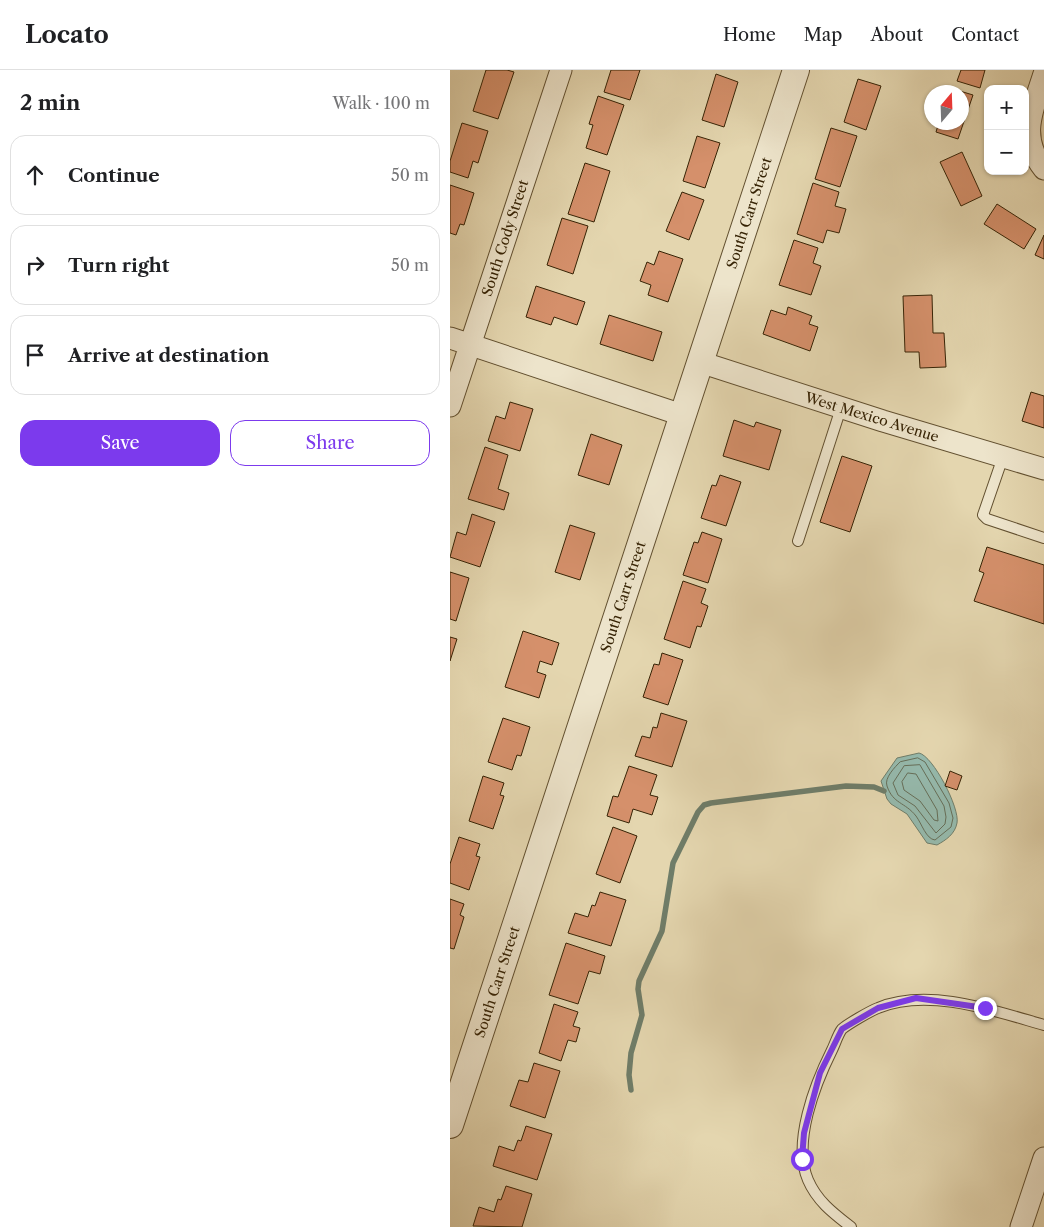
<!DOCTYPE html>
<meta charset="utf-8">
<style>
:root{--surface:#fff;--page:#f6f6f6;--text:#202124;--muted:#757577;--line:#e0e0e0;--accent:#7c3aed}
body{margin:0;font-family:"Libre Caslon Text",serif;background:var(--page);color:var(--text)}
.controls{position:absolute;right:15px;top:15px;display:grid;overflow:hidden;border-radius:10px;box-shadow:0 1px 4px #0004}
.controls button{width:45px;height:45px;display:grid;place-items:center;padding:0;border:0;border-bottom:1px solid var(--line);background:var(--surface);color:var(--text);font:25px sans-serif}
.compass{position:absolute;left:474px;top:15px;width:45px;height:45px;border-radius:50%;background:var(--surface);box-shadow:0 1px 4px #0004;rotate:19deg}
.stop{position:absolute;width:15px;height:15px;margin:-11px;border:4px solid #7c3aed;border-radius:50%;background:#fff}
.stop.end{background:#7c3aed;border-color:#fff;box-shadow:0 1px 5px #0008}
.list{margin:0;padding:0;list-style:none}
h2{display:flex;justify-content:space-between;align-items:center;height:65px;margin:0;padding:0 20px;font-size:21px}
h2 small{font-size:16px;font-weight:400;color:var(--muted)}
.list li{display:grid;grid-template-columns:32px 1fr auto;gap:15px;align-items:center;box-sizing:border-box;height:80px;margin:0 10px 10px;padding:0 10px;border:1px solid var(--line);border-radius:15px}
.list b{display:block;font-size:19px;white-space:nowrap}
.list em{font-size:16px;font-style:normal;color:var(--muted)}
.actions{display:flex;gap:10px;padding:15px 20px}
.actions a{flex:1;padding:11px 0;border:1px solid var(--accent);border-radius:15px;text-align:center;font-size:18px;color:var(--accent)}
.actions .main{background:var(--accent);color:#fff}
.icon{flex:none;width:28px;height:28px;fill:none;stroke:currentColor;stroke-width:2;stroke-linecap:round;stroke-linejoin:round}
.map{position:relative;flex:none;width:594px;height:1157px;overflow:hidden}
header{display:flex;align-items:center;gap:30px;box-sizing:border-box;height:70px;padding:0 25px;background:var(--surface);border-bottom:1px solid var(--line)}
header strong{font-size:24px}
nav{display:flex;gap:28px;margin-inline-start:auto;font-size:18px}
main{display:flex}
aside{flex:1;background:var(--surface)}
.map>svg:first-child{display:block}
.water{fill:#95b9ac;stroke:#6f7d69}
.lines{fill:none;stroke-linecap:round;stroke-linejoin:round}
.shore{stroke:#666e58;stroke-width:1}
.stream{stroke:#6f7d69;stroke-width:5.5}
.building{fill:#d5906b;stroke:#362305}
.service-casing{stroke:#625030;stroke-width:12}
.minor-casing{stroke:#625030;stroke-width:23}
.tertiary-casing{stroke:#625030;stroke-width:28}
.service{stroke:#ede4cb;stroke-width:10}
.minor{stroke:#ede4cb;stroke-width:21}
.tertiary{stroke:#ede4cb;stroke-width:26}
.route{stroke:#7c3aed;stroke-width:6}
.labels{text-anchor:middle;stroke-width:4.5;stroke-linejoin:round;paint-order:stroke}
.street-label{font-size:14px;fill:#362305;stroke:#ede4cb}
</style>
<header>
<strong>Locato</strong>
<nav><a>Home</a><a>Map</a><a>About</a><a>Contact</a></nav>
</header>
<main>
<aside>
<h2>2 min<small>Walk · 100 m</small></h2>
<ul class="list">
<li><svg class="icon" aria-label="ahead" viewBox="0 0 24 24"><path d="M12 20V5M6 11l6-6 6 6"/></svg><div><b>Continue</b></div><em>50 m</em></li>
<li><svg class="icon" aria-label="right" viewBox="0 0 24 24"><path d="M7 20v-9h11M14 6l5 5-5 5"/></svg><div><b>Turn right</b></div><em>50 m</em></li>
<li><svg class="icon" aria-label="arrive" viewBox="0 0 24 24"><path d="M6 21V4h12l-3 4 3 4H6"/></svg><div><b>Arrive at destination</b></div></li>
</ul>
<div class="actions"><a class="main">Save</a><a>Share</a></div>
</aside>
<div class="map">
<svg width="594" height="1157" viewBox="0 0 594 1157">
<rect width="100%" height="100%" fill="#e4d6af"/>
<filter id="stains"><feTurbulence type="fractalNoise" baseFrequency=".004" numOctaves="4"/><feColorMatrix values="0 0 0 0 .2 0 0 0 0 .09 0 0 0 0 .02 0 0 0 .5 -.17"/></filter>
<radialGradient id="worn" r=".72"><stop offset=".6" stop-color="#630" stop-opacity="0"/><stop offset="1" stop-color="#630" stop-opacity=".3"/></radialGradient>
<path class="water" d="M469,683C483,686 510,738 507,753C505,764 496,770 487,775L477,773L457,744L441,734L437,729L431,711L447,688Z"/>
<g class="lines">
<path class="shore" d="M468,688L475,692L499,733L503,748L501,757L485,770C476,769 472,754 466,746C455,732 443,734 437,716C434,708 445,697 450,692Z
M470,695L494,736L496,747L495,754L486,763L465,736L448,725L443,713L454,696Z
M458,703L466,704L487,740L488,751L484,750L470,731L454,720L452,712Z"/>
<path class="stream" d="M181,1020L179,1005L181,983L192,945L188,919L189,911L212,861L223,793L248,742L254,735L261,733L396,716L424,717L434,721"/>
</g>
<path class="building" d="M36,0H57L64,2L48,49L23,41Z
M161,0H190L180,30L154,22Z
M511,0H535L530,18L507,11Z
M266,4L288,12L274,57L252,50Z
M408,9L431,16L416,60L394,52Z
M500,18L523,25L508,69L486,62L489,52H512V22H499Z
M148,26L174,35L157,85L136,78L143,55L139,54Z
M12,53L38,61L28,93L23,91L18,108L0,102V91Z
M381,58L407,66L390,117L365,109Z
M247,66L270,73L255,118L233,111Z
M512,82L532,126L511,136L490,92Z
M135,93L160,101L144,152L118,144Z
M363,113L389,122L385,136L396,139L389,163L377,160L373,173L347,164Z
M0,115L24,123L14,155L10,154L6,165L0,163Z
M232,122L254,130L239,170L216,161Z
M547,134L586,159L574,179L534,154Z
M112,148L138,156L123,204L97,195Z
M594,165V189L585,185Z
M344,170L368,178L363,193L371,196L361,225L329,215Z
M209,181L233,189L218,232L198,225L201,215L190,211L197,192L204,195Z
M86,216L135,232L127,255L104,247L101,255L76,247Z
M482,225L483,263H494L496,297L470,298L469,282H455L453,226Z
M338,237L362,246L359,254L368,257L360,281L313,264L321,240L336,245Z
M159,245L212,262L203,291L150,274Z
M581,322L594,326V358L572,351Z
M60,332L83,339L70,381L38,371L46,346L55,349Z
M284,350L304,357L306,352L331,360L319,400L273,386Z
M141,364L172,375L159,415L128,405Z
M35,377L58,385L48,419L59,423L54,440L18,429Z
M392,386L422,396L400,462L370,452Z
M270,405L291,412L276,456L251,448L262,415L266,416Z
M22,444L45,452L30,497L0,487L7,462L16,465Z
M120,455L145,463L130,510L105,502Z
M252,462L272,469L258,513L233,505L244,472L248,473Z
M537,477L594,495V554L524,531L534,503L529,501Z
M0,502L19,508L6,551L0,549Z
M233,511L256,519L251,533L258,536L251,557L247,556L240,578L214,569Z
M73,561L109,573L102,595L90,591L87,602L96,605L89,628L55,617Z
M0,567L7,569L0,591Z
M212,583L233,590L218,635L193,627L204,594L209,595Z
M211,643L237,651L222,697L185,686L192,666L200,668L203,657L207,658Z
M53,648L80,657L71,686L67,685L62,700L38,692Z
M179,696L207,705L200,725L208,727L202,745L183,739L179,753L157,746L163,726L168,727Z
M500,701L512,706L507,720L495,716Z
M33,706L54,713L50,725L54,726L43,759L19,751Z
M163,757L187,766L170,813L146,804Z
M9,767L30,774L26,786L30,787L19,820L0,813V794Z
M150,822L176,830L161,876L118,863L125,843L138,847L142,835L145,836Z
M0,829L14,834L10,845L14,847L4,879L0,878Z
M116,873L155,886L150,904L139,901L128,934L99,925Z
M104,934L128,942L123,956L130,958L126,972L118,970L111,991L89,983Z
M84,993L110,1001L95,1048L60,1036L69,1010L78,1012Z
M76,1056L102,1064L87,1110L43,1096L49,1076L64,1081L68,1070L71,1071Z
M56,1116L82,1124L72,1157L23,1156L29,1137L44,1142L48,1129L51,1130Z"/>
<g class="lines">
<g class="service-casing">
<path id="service" d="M553,387L533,445L537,449L594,468
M348,471L391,338
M401,1157C383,1143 367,1131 358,1110C342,1073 365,1014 382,980C385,974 388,964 392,959C398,954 420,941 428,938C478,917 545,941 594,955"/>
</g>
<g class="minor-casing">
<path id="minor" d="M594,4C583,39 568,67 594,99
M0,268L232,345
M250,292L433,351L594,399
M0,336L111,0
M571,1157L594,1088"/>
</g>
<g class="tertiary-casing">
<path id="tertiary" d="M0,1055L346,0"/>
</g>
<use href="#service" class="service"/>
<use href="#minor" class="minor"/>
<use href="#tertiary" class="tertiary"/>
</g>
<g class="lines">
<path class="route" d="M352,1089L354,1063L370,1003L392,959L428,938L466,928L535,938"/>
</g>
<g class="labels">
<g class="street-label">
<text transform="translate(299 143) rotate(-72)" y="5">South Carr Street</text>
<text transform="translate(55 168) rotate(-72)" y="5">South Cody Street</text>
<text transform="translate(422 347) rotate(17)" y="5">West Mexico Avenue</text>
<text transform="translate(173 527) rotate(-72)" y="5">South Carr Street</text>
<text transform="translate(47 912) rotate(-72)" y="5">South Carr Street</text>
</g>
</g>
<rect width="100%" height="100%" filter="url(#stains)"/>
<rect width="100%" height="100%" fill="url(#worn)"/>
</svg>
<div class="controls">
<button>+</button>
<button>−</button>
</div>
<svg class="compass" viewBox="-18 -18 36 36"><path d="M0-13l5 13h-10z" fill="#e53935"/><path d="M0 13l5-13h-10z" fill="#757577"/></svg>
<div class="stop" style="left:352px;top:1089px"></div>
<div class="stop end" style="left:535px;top:938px"></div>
</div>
</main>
